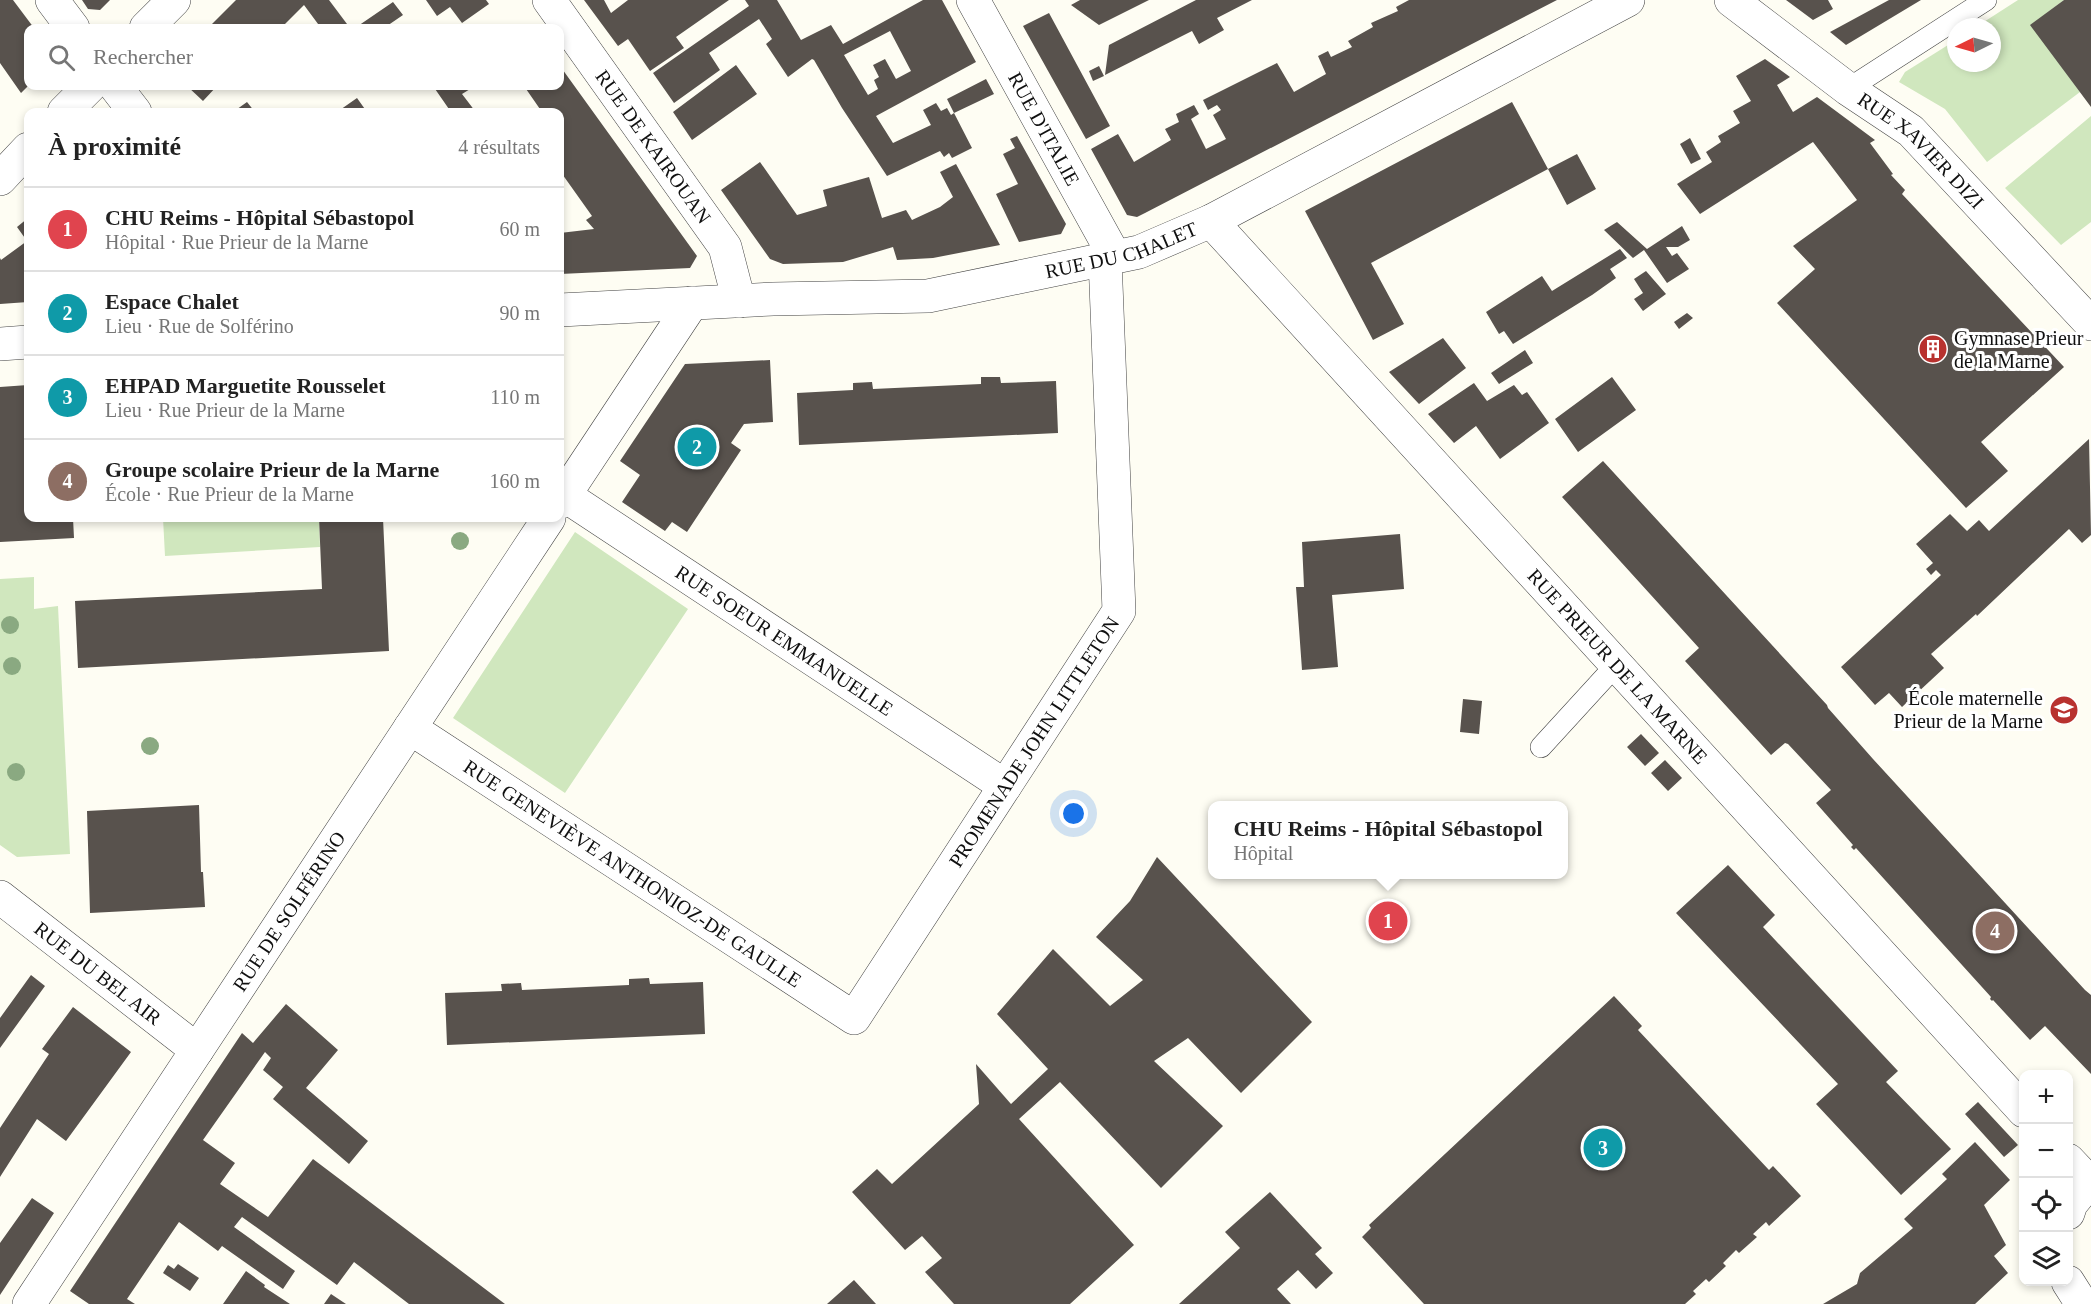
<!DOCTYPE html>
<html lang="fr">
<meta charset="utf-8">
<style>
:root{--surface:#fff;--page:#f2f2f2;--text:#222;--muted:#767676;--line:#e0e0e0;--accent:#7c3aed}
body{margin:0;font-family:"Times New Roman",serif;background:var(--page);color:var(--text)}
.controls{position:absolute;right:18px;bottom:18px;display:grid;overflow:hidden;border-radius:12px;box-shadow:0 3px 9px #0003}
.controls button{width:54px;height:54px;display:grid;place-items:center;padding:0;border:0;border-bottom:2px solid var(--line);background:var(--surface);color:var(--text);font:30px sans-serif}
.compass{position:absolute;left:1947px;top:18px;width:54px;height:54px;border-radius:50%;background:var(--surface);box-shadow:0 3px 9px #0003;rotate:265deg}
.you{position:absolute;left:1074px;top:814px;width:21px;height:21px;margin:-15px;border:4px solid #fff;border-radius:50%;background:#1a73e8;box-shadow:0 0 0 9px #1a73e833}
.badge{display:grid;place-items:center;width:39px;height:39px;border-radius:50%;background:var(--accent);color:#fff;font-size:20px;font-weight:700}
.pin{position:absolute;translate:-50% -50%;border:3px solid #fff;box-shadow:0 2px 6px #0006}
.popup{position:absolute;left:1208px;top:801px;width:360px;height:78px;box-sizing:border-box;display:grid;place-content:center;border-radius:12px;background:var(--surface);filter:drop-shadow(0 2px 4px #0005);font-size:20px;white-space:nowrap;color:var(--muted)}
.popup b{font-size:22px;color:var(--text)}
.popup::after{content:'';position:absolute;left:50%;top:100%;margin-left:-12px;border:12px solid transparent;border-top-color:var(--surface)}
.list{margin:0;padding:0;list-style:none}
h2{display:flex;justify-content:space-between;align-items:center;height:78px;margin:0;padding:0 24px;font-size:26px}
h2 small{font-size:20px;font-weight:400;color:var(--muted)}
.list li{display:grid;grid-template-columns:39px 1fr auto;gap:18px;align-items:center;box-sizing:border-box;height:84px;padding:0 24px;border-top:2px solid var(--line)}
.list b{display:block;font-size:22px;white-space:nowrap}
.list p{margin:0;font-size:20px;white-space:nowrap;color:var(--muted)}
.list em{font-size:20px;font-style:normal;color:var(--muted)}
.icon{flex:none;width:33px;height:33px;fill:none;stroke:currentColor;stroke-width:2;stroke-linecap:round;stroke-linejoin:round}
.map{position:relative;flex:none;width:2091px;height:1304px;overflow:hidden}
.search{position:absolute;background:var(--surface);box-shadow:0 3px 9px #0003;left:24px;top:24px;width:540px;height:66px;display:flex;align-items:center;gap:15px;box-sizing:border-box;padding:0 21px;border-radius:12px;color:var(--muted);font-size:22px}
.panel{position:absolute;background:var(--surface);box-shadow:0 3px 9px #0003;left:24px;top:108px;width:540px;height:414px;border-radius:12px}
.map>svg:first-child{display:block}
.green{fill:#d0e7be}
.building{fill:#58524d;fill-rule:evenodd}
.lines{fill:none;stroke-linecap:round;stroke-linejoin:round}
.service-casing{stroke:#434343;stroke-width:22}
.minor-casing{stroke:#434343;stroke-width:34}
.service{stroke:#fff;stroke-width:21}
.minor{stroke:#fff;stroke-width:33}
.tree{fill:#8aa981}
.labels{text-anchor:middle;stroke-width:6;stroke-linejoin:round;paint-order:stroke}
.street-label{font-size:20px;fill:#101010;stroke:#fff}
.poi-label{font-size:20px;fill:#101010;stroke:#fff;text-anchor:start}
</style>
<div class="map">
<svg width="2091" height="1304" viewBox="0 0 2091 1304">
<rect width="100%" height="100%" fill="#fefdf3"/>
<path class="green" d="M2018,0H2064L2031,25L2080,92L1987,162L1945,109L1899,82L1905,72L1956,40V63H1992V27H1976Z
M2091,116V222L2061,245L2005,188Z
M163,518H319L320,547L165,556Z
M575,532L688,609L565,793L453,718Z
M34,577V609L58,606L70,854L17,857L0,845V579Z"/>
<path class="building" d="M0,0H13L34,28H28V86L21,93L0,63Z
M82,0H110L100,10L88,9Z
M236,0H329L350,28H321L304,5L281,28H208Z
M426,0H486L489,4L462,23L450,7L437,16Z
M584,0H604L611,13L628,0H729L676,37L684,48L650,71L628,39L618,46Z
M745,0H777L801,40L831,25L843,44L923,0H942L976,62L876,116L893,143L931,125L923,110L936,103L941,111L947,108L951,115L954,113L972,148L952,158L949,153L944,157L940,151L887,176L842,108L814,60L812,59L788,77L766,44L772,39L759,19L709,53L720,70L674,103L653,73L749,6ZM890,31L911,71L896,79L885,59L873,65L879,77L874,80L878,89L868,95L844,55Z
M1080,0H1149L1099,25L1071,5Z
M1196,0H1252L1217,18L1224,30L1199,44L1192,31L1105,75L1109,45Z
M1409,0H1557L1145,213L1137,217L1127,215L1091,149L1118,134L1134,162L1171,140L1165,129L1179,122L1176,114L1194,105L1199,114L1191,119L1206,149L1226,139L1213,115L1221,110L1217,105L1208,110L1203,100L1277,63L1294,92L1326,74L1318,56L1328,51L1331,57L1352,47L1348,41L1373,27L1371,23L1398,11L1396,7Z
M1786,0H1828L1833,9L1813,20Z
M1889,0H1921L1846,45L1830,32Z
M2064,0H2091V107L2030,25Z
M393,2L403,15L384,28H355Z
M1049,13L1110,126L1086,139L1023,26Z
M1765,59L1790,77L1777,85L1793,112L1817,97L1875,140L1870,143L1893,174L1891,175L1905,190L1902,194L2064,367L1981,442L2008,471L1966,508L1777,303L1815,269L1793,246L1857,200L1813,142L1700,214L1677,184L1712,162L1706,152L1721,142L1718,136L1740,123L1733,111L1751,101L1736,76Z
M736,65L757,94L692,140L673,112Z
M560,66L697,256L690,268L560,274V233L594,229L586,220L592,216L560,171V112H542L524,86H560Z
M1099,66L1104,76L1093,81L1089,71Z
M986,79L994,94L954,113L947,99Z
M187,86H217L203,101Z
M433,86H475L462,94L475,111L451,112Z
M357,98L367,112H337Z
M247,102L255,112H233Z
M1512,102L1548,169L1577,154L1596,189L1567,205L1548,169L1371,263L1404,324L1373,340L1305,211Z
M1017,136L1066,224L1061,234L1019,242L996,194L1018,184L1003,154L1015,148L1010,139Z
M1690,138L1701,159L1691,164L1680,144Z
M760,162L797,215L827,206L823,190L869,177L882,218L906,210L912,220L940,207L953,197L940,172L956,164L1000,245L933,258L897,260L893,247L843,262L783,264L770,259L721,190Z
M28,218V302L0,304V258L1,260L27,241L17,227Z
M1617,222L1647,249L1682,226L1690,240L1678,247H1666L1672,256L1677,253L1689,269L1667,283L1644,250L1633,258L1604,230Z
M1620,249L1627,258L1610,269L1616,278L1592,295L1513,344L1504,331L1499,334L1486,312L1542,276L1552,291Z
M1646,271L1666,294L1643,311L1634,299L1643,293L1634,279Z
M1687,313L1693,318L1679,329L1674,322Z
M1443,338L1466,368L1419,404L1389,372Z
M1525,350L1533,363L1499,384L1491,373Z
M770,360L773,422L744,424L731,443L741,450L687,532L672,522L665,531L622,502L640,475L620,461L685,364Z
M981,377H1000L1001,383L1056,381L1058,433L799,445L797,393L853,390V383L872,382L873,389L981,384Z
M1612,377L1636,410L1578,452L1555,419Z
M1474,383L1487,401L1514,385L1522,395L1527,392L1549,423L1500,459L1476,426L1454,443L1428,414Z
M28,385V518H73L74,538L0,542V387Z
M2089,439L2091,535L2082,543L2069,529L1977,616L1976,614L1931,654L1944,668L1902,707L1889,693L1875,705L1841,667L1941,575L1936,570L1931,575L1926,569L1933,563L1916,544L1950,514L1967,531L1979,520L1989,531Z
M1603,461L1827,705L1828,708L1873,759L2085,990L2091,995V1074L2045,1026L2030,1040L1993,1000L1992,1001L1990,999L1991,997L1856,848L1854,850L1851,847L1853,845L1816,803L1831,790L1788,744L1785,743L1771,755L1685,661L1699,648L1562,497Z
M319,518H383L389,651L78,668L75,601L322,589Z
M1400,534L1404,589L1332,595L1338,667L1302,670L1296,587H1304L1302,542Z
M1463,699L1482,701L1479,734L1460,732Z
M1641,734L1659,753L1645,766L1627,747Z
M1665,760L1682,778L1668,791L1651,773Z
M199,805L201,872H203L205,907L90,913L87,811Z
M1157,857L1312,1022L1241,1093L1188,1038L1154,1061L1223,1126L1161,1188L1060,1082L1019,1119L1134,1245L1070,1304H954L925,1272L942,1258L922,1236L905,1250L852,1192L877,1169L892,1184L979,1104L976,1064L1011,1104L1048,1069L997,1014L1053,949L1110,1006L1143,980L1096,937L1130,901Z
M1728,865L1775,915L1763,927L1898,1071L1886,1082L1951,1149L1901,1195L1816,1104L1838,1084L1676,913Z
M31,975L45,986L0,1048V1018Z
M649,978L650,984L703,982L705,1034L447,1045L445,993L502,991L501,984L521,983L522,990L629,985V979Z
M1614,996L1642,1026L1638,1030L1724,1122L1769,1170L1773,1166L1801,1196L1769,1226L1766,1222L1753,1234L1757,1237L1739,1253L1736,1250L1723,1263L1726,1266L1709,1282L1706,1279L1693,1291L1696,1294L1685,1304H1424L1362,1237L1371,1228L1369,1225Z
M286,1004L338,1050L306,1088L368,1141L349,1164L273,1099L283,1087L263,1070L271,1058L265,1052L203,1140L235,1163L220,1184L268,1217L313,1159L505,1304H409L354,1262L337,1285L242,1217L234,1227L295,1271L283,1289L222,1246L218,1251L179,1222L127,1299L135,1304H89L70,1291L242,1033L253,1043Z
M73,1007L131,1052L66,1141L37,1119L0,1177V1128L49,1054L42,1049Z
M1978,1102L2018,1145L2004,1157L1965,1114Z
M1975,1142L2010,1180L1984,1205L2006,1245L1994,1256L2008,1273L1975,1304H1823L1857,1284L1860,1273L1913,1228L1904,1219L1947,1179L1942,1174Z
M1270,1192L1322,1248L1315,1254L1333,1273L1316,1289L1298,1270L1277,1289L1291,1304H1179L1240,1248L1225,1232Z
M32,1198L54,1213L0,1295V1243Z
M178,1264L199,1278L190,1291L163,1273L168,1265L174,1269Z
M246,1271L265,1285L264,1287L290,1304H223Z
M854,1280L876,1304H827Z
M331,1294L346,1304H324Z"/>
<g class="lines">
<g class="service-casing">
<path id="service" d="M1848,89L1986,0
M1541,747L1616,665"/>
</g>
<g class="minor-casing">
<g id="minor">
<path d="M52,0L73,28"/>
<path id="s1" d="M549,0L725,247L739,301"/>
<path id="s2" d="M973,0L1115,257"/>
<path id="s3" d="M1731,0L1848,89L1911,131L2091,324"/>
<path d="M146,28L174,0"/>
<path d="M115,86L135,112"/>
<path d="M64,112L90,86"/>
<path d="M0,179L28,149"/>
<path id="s4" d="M1211,221L2024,1111"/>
<path id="s5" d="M560,310L773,299L928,296L1139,252L1211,221L1628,0"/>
<path d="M0,344L28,342"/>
<path id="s6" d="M564,495L1005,786"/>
<path d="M560,502L692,303"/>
<path id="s7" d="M410,728L854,1018L1119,611L1105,259"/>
<path id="s8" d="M0,897L197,1050"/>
<path d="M2068,1160L2088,1181"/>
<path d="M2068,1213L2071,1204L2091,1179"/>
<path d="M2068,1282L2082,1304"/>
<path id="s9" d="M29,1304L549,518"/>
</g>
</g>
<use href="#service" class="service"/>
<use href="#minor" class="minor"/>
</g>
<g class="tree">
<circle cx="460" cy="541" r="9"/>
<circle cx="10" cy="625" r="9"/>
<circle cx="12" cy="666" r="9"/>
<circle cx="150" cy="746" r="9"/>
<circle cx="16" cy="772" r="9"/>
</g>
<defs>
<g id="building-disc" transform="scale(1.5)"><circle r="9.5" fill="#b8322f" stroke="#fff"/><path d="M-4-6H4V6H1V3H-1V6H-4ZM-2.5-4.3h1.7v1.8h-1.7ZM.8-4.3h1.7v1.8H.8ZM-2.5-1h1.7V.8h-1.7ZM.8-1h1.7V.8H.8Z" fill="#fff"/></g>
<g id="school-disc" transform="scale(1.5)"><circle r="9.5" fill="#b8322f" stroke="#fff"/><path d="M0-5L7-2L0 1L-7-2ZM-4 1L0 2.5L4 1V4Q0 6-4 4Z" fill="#fff"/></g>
</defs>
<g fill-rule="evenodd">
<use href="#building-disc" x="1933" y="349"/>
<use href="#school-disc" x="2064" y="710"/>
</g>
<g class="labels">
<g class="street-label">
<text dy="7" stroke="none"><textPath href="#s2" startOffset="147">RUE D'ITALIE</textPath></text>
<text dy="7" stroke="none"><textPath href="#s1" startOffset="180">RUE DE KAIROUAN</textPath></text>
<text dy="7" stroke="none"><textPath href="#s3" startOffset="243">RUE XAVIER DIZI</textPath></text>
<text dy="7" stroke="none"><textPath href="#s5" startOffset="567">RUE DU CHALET</textPath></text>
<text dy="7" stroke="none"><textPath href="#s6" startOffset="264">RUE SOEUR EMMANUELLE</textPath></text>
<text dy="7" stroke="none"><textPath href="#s4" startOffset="603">RUE PRIEUR DE LA MARNE</textPath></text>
<text dy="7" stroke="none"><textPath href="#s7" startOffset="860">PROMENADE JOHN LITTLETON</textPath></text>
<text dy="7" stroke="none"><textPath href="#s7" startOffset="266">RUE GENEVIÈVE ANTHONIOZ-DE GAULLE</textPath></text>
<text dy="7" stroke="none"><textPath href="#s9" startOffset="471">RUE DE SOLFÉRINO</textPath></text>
<text dy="7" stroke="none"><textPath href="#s8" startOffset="124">RUE DU BEL AIR</textPath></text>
</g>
<g class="poi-label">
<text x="1954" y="345">Gymnase Prieur<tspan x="1954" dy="23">de la Marne</tspan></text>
<text x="2043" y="705" text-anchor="end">École maternelle<tspan x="2043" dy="23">Prieur de la Marne</tspan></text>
</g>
</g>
</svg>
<div class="controls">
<button>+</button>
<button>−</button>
<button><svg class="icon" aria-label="locate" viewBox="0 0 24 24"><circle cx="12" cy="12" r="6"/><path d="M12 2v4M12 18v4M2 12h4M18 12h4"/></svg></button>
<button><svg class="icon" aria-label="layers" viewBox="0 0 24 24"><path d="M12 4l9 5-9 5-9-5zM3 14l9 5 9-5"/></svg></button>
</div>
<svg class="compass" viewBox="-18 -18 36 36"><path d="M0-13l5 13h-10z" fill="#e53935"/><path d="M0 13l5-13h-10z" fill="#767676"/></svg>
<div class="you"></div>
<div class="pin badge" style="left:1388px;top:921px;background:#e0444e">1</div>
<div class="popup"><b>CHU Reims - Hôpital Sébastopol</b>Hôpital</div>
<div class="pin badge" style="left:697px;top:447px;background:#0f9aa8">2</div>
<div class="pin badge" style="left:1603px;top:1148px;background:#0f9aa8">3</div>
<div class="pin badge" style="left:1995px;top:931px;background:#8d6e63">4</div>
<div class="search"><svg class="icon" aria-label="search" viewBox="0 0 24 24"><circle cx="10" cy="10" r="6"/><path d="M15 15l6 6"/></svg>Rechercher</div>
<section class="panel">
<h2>À proximité<small>4 résultats</small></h2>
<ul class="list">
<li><span class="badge" style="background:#e0444e">1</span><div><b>CHU Reims - Hôpital Sébastopol</b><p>Hôpital · Rue Prieur de la Marne</p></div><em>60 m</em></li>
<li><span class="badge" style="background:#0f9aa8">2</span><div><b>Espace Chalet</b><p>Lieu · Rue de Solférino</p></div><em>90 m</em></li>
<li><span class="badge" style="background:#0f9aa8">3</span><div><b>EHPAD Marguetite Rousselet</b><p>Lieu · Rue Prieur de la Marne</p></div><em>110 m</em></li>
<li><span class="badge" style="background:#8d6e63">4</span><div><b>Groupe scolaire Prieur de la Marne</b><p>École · Rue Prieur de la Marne</p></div><em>160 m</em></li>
</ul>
</section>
</div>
